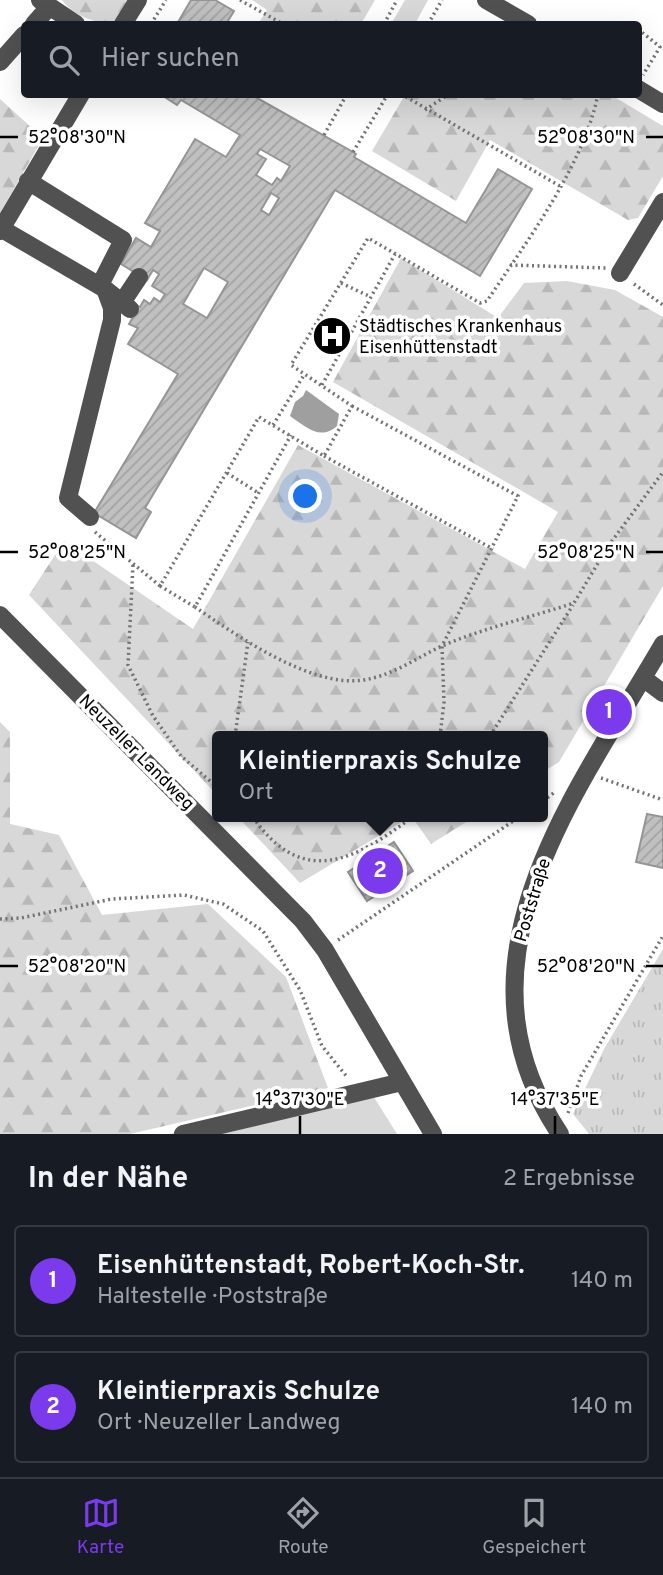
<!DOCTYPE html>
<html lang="de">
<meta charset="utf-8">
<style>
:root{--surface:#171b24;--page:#20242c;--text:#f1f3f6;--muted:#9ea1a6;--line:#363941;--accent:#7c3aed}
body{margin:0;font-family:Overpass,sans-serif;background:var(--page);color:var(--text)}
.you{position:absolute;left:306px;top:497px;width:24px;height:24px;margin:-18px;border:5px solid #fff;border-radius:50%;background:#1a73e8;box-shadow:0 0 0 10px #1a73e833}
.badge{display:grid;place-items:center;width:46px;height:46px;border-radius:50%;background:var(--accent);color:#fff;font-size:23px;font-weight:700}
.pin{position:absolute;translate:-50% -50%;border:4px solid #fff;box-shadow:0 2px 7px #0006}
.popup{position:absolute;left:212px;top:731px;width:336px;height:91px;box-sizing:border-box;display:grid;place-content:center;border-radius:7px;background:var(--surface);filter:drop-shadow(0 2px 5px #0005);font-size:23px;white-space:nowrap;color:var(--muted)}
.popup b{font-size:26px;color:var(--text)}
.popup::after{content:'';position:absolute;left:50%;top:100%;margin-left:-14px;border:14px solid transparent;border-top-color:var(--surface)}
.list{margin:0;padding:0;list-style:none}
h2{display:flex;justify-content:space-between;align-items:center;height:91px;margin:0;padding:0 28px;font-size:30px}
h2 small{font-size:23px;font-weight:400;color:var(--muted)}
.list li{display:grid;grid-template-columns:46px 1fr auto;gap:21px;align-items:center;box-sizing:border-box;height:112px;margin:0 14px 14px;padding:0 14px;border:2px solid var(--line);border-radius:7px}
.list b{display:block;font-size:26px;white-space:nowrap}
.list p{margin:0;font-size:23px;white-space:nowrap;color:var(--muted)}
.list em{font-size:23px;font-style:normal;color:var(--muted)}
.icon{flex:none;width:38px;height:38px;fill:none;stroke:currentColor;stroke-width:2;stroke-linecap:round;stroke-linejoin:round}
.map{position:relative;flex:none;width:663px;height:1134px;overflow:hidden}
.search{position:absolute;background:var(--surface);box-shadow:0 7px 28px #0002;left:21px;right:21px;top:21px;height:77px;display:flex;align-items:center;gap:18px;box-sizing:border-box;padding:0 24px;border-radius:7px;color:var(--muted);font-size:26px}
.sheet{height:343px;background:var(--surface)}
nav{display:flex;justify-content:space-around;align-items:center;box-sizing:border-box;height:98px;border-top:2px solid var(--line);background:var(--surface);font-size:19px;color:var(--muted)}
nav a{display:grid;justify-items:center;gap:4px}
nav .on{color:var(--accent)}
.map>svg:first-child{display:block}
.grass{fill:url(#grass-tufts)}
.forest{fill:url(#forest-firs)}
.garden{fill:#d8d8d8}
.water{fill:#9f9f9f}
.building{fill:url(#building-hatch);stroke:#959595;stroke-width:2;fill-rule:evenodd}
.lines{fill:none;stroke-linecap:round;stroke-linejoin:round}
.path{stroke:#737373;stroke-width:3.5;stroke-dasharray:2 3.5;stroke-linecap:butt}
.minor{stroke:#515151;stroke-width:18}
.ticks{fill:none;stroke:#000;stroke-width:2.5}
.labels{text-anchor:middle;stroke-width:7;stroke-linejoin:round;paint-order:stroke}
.poi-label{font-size:18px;fill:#000;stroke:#fff;text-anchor:start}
.street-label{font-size:18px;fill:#000;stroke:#fff}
.ticks-label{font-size:18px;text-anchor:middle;fill:#000;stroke:#fff;stroke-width:7;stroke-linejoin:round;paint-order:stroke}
</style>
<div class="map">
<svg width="663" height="1134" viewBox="0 0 663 1134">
<defs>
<pattern id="grass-tufts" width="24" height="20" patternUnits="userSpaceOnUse" patternTransform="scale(1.75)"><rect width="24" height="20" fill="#d8d8d8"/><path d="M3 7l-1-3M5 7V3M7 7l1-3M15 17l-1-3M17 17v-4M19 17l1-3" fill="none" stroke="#b8b8b8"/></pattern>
<pattern id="forest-firs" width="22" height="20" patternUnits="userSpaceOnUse" patternTransform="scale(1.75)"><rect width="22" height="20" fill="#d8d8d8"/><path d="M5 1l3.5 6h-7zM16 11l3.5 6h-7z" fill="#b8b8b8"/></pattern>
<pattern id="building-hatch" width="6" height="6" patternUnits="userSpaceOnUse" patternTransform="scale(1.75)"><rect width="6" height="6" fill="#c0c0c0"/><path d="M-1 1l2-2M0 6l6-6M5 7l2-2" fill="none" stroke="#a3a3a3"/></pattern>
</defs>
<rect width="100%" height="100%" fill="#fff"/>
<path class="grass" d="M663,949V1134H589L573,1114L604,1049Z"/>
<path class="forest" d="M62,0H130L114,24C97,24 72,15 62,0Z
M252,0H375L361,24H258L267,10Z
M405,95H611L663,126V176L638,218L628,220L490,140L456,201L372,151Z
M0,99L43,138L0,213Z
M401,258L498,318L524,283L567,281L615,290L663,317V586L559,762L543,772V736H217V795L29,595L64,541L193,629L298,445L525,569L558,512L333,382Z
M0,722L10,732V824L59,835L102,915L208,904L286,977L328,1088L130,1134H0Z
M238,817H410L300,883Z
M412,817H474L431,844Z"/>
<path class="garden" d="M405,0H428L415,24H391Z
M372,1094L397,1134H169Z"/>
<path class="water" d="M306,390L339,414L337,426C320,441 306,427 290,416L295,402L303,396Z"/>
<path class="building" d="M191,0H215L234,11L226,24H177Z
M160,94H250L353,152L356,154L354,157L466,223L498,169L532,189L480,276L335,190L145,508L151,512L136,538L94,513L178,374L128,344L138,328L129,324L133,317V303L140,307L144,300L150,304L154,298L160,302L165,294L152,286L159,274L153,270L147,280L121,264L136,238L151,247L160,231L145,223L195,139L226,157L240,135L181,100L177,105ZM260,149L290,166L281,181L277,178L272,185L256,175L266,159L257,154ZM271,193L279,198L269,215L261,210ZM204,268L228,282L207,318L183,304Z
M647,814L663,817V868L636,862Z
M394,842L413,871L367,901L348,872Z"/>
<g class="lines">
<path class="path" d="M240,0L283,24
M151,24L166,0
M384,24L397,0
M428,24L442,0
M638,29L660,47L643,75
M401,94L560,186
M425,110L449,94
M324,135L347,94
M353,152L388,94
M510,265L606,268
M341,283L371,297
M634,284L663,305
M322,385L395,254
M352,406L518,496L442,646L444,702L440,736
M273,425L304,375
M324,456L493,549
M227,473L257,492
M95,532L160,586L259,417L324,456L352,406L291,365L368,238L480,303L487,301C527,241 584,165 598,94
M133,565L128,665L153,716L181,756L217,787
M160,586L195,607L291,435
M195,607C236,635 311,688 363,680C392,676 416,658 442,646C484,628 531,617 574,603L609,545L663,472
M235,736L248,642
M490,736L573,605
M601,778L663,800
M543,801L555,792
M253,817C302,889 356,860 412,817
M0,919L21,918L112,899L184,895L223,904L263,931L300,990L322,1046L348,1078
M338,940L519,817
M568,1113L581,1076L663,936"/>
<path class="minor" d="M40,0L76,24
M486,0L528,24
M34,24L49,7
M123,24L138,0
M0,62L24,35
M638,89L663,104
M28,181L123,240L100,285
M2,229L105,289L130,309
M0,231L81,94
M620,273L663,202
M121,304L139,277
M90,517L68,498L112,320V308L105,289
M0,615L303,921L325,950L433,1134
M643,678L663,693
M183,1134L402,1082
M560,1134C444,961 576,794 663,644"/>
</g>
<path class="ticks" d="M0,137H18M646,137H663M0,552H18M646,552H663M0,966H18M646,966H663M300,1116V1134M555,1116V1134"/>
<defs>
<g id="hospital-disc" transform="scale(2.0125)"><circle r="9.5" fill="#000" stroke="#fff"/><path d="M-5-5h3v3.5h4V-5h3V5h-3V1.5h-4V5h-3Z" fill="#fff"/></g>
</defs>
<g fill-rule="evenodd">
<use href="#hospital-disc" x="332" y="336"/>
</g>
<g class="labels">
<g class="poi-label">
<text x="359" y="332">Städtisches Krankenhaus<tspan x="359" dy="21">Eisenhüttenstadt</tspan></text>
</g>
<g class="street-label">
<text transform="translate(137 752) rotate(45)" y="6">Neuzeller Landweg</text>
<text transform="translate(532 900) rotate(-73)" y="6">Poststraße</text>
</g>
</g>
<g class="ticks-label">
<text x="77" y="143">52°08'30"N</text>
<text x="586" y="143">52°08'30"N</text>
<text x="77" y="558">52°08'25"N</text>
<text x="586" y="558">52°08'25"N</text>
<text x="77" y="972">52°08'20"N</text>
<text x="586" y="972">52°08'20"N</text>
<text x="300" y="1105">14°37'30"E</text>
<text x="555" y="1105">14°37'35"E</text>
</g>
</svg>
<div class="you"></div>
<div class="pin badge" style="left:609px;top:712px">1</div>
<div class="pin badge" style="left:380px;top:871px">2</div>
<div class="popup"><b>Kleintierpraxis Schulze</b>Ort</div>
<div class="search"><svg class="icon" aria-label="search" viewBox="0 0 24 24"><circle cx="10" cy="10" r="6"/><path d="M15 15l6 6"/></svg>Hier suchen</div>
</div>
<section class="sheet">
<h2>In der Nähe<small>2 Ergebnisse</small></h2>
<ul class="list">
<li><span class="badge">1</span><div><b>Eisenhüttenstadt, Robert-Koch-Str.</b><p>Haltestelle · Poststraße</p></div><em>140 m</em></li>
<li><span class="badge">2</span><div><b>Kleintierpraxis Schulze</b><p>Ort · Neuzeller Landweg</p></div><em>140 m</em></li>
</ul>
</section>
<nav>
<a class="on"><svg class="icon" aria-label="map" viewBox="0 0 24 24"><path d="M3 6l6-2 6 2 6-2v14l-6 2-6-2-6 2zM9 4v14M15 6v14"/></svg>Karte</a>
<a><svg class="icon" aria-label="directions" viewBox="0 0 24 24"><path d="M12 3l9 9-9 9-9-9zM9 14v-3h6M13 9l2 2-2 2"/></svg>Route</a>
<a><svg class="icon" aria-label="saved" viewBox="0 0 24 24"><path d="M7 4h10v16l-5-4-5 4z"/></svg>Gespeichert</a>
</nav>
